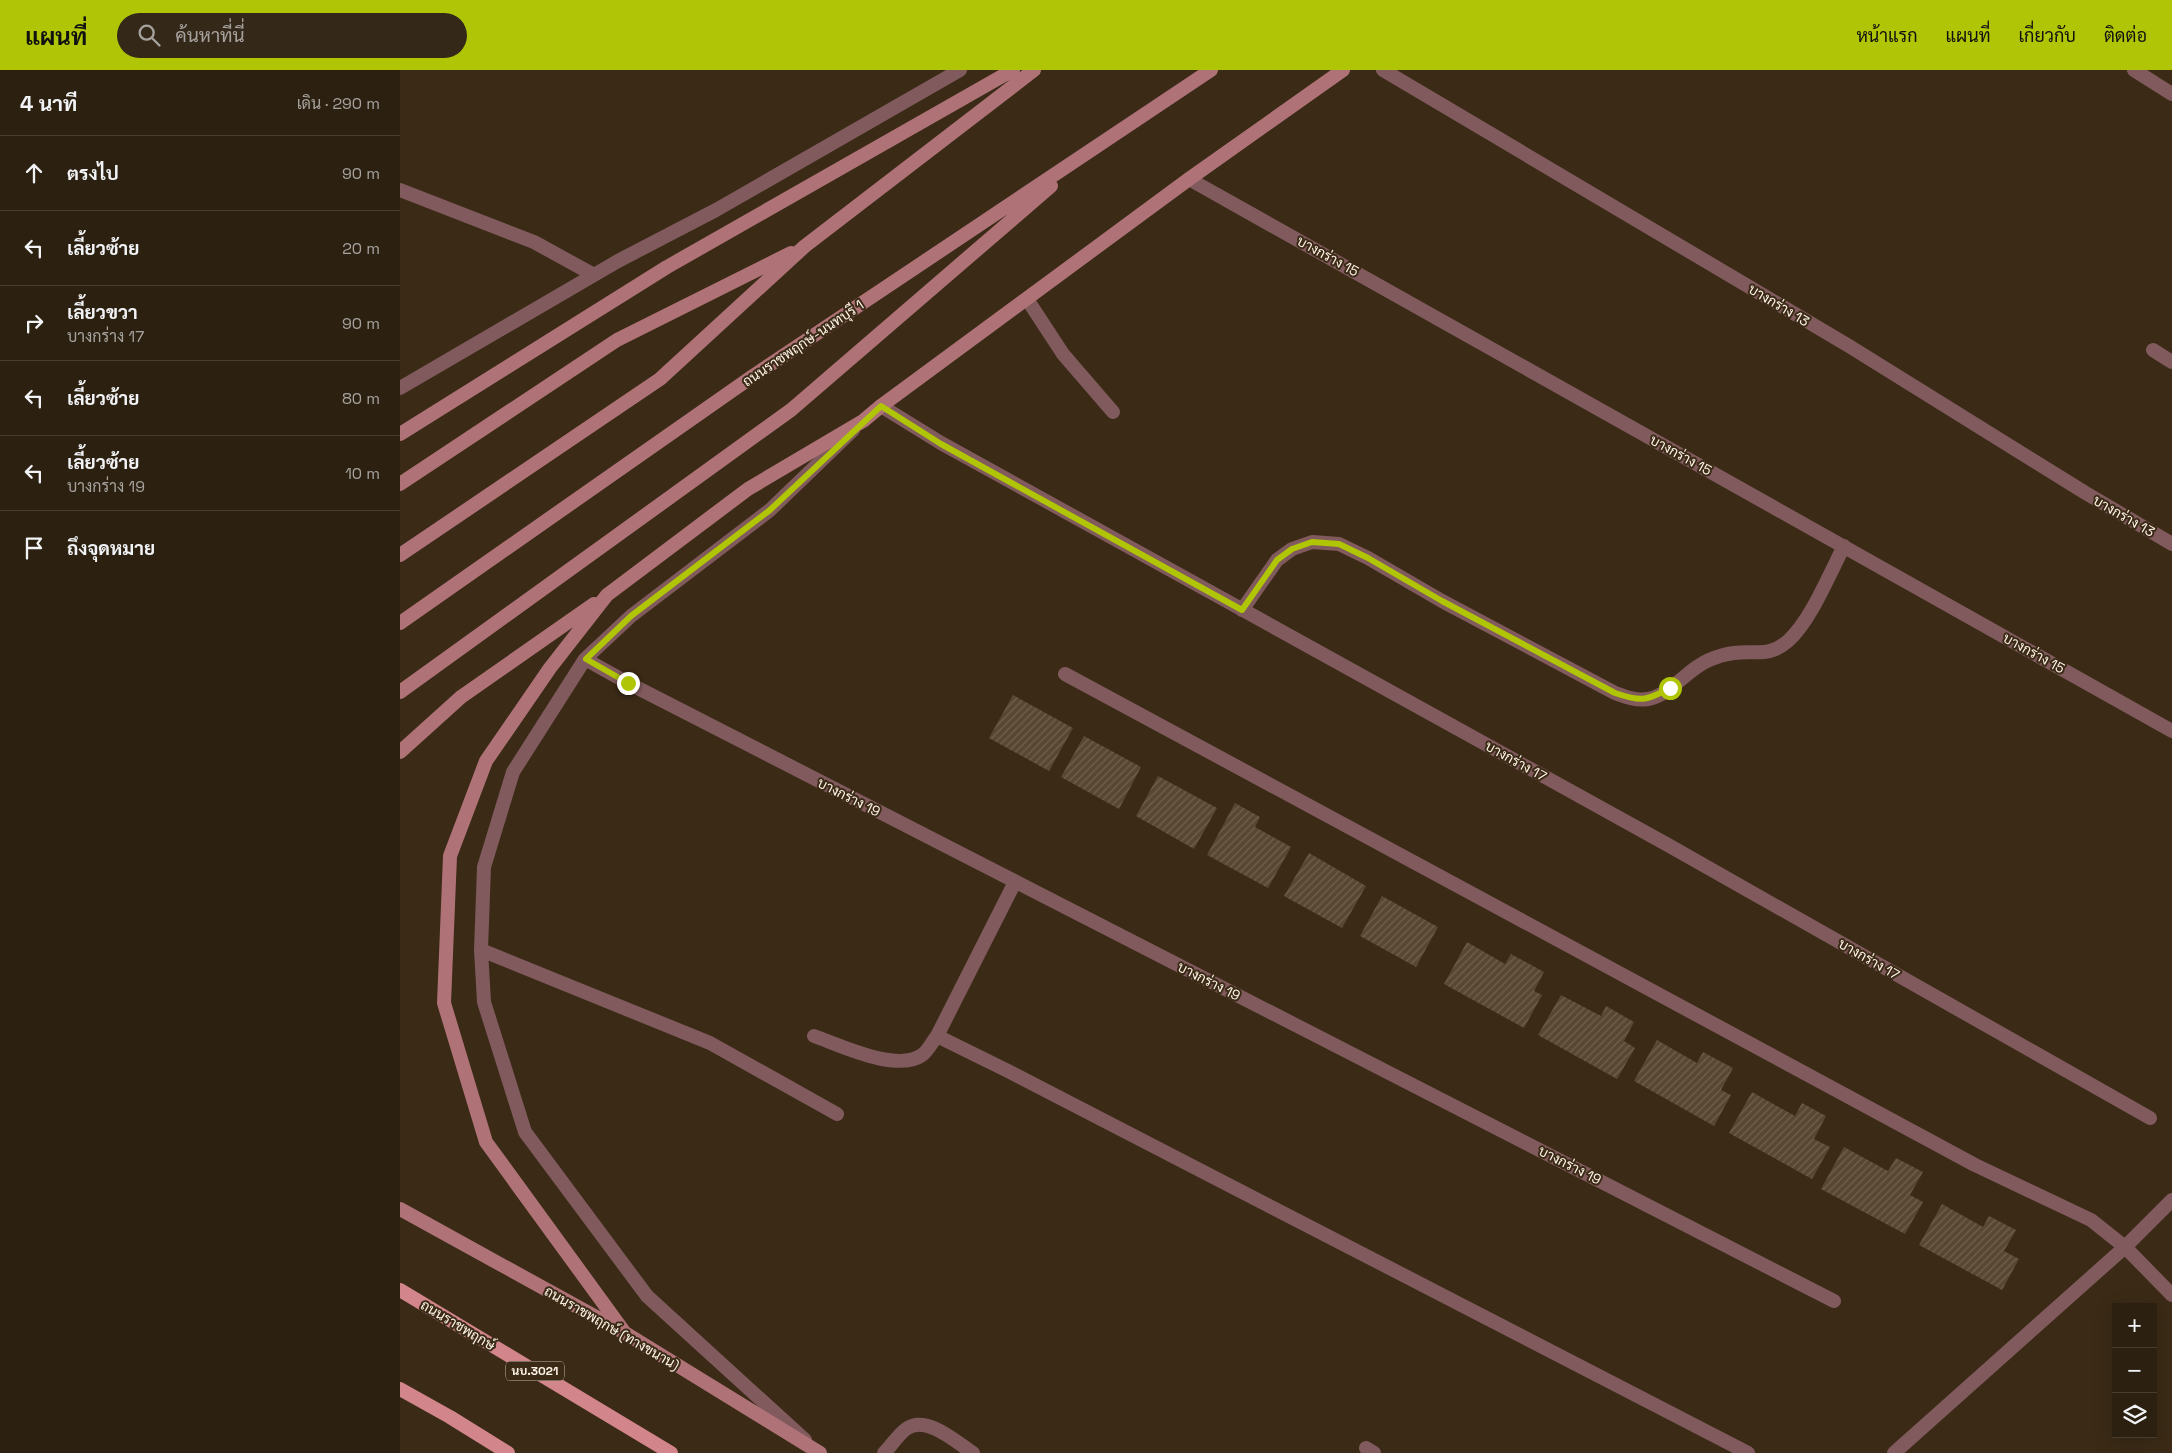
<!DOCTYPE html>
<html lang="th">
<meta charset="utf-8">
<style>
:root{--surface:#2c2010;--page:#342819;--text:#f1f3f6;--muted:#a6a39f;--line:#483e30;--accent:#afc505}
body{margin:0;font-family:"Space Grotesk",Sarabun,sans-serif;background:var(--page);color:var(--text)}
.controls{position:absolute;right:15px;bottom:15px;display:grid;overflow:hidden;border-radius:0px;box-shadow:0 5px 20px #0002}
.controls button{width:45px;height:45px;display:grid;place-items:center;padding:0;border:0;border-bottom:1px solid var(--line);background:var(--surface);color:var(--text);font:25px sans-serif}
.stop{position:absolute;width:15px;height:15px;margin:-11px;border:4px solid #afc505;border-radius:50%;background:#fff}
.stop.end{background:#afc505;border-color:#fff;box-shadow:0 1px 5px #0008}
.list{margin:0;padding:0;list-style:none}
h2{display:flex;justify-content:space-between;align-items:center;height:65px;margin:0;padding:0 20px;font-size:21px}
h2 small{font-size:16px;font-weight:400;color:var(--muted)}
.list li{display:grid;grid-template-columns:32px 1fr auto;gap:15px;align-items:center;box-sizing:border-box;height:75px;padding:0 20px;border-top:1px solid var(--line)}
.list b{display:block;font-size:19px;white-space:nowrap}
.list p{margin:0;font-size:16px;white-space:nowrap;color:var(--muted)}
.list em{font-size:16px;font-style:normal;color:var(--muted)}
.icon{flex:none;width:28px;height:28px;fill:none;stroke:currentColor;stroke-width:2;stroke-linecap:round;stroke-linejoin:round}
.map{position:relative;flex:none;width:1772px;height:1383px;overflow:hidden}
header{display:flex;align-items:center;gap:30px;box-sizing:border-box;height:70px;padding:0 25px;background:var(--accent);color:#111}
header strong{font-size:24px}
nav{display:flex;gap:28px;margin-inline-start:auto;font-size:18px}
.search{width:350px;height:45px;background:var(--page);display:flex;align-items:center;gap:12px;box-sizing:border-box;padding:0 18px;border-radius:28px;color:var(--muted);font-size:19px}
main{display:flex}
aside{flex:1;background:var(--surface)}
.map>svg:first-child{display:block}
.building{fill:url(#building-hatch)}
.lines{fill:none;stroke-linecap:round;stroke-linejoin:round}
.service{stroke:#805a5d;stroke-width:14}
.minor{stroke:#805a5d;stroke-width:14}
.secondary{stroke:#af7277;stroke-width:14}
.primary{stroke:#d2858b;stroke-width:14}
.route{stroke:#afc505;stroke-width:6}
.labels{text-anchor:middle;stroke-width:4;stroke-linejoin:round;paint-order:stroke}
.shield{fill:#3a2a16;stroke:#c3b7a8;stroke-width:1}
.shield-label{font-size:12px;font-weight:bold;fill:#fef3e6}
.street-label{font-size:14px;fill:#fef3e6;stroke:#3a2a16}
</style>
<header>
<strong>แผนที่</strong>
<div class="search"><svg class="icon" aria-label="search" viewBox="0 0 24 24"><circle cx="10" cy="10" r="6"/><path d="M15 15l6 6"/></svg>ค้นหาที่นี่</div>
<nav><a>หน้าแรก</a><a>แผนที่</a><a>เกี่ยวกับ</a><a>ติดต่อ</a></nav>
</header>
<main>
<aside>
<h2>4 นาที<small>เดิน · 290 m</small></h2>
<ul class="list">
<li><svg class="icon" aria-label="ahead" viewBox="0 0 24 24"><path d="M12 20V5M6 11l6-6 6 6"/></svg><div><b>ตรงไป</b></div><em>90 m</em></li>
<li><svg class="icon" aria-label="left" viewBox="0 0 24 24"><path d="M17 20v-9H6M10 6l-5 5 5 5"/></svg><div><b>เลี้ยวซ้าย</b></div><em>20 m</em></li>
<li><svg class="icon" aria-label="right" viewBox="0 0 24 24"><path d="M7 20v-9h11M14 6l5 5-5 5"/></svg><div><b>เลี้ยวขวา</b><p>บางกร่าง 17</p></div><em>90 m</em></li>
<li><svg class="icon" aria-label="left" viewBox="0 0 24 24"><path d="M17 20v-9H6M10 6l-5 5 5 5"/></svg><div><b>เลี้ยวซ้าย</b></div><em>80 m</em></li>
<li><svg class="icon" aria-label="left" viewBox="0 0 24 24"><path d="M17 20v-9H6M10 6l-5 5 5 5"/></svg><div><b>เลี้ยวซ้าย</b><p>บางกร่าง 19</p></div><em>10 m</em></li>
<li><svg class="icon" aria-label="arrive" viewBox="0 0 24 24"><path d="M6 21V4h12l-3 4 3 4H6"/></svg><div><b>ถึงจุดหมาย</b></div></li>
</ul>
</aside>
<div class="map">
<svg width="1772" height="1383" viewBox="0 0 1772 1383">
<defs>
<pattern id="building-hatch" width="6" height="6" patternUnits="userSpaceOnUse" patternTransform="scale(1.25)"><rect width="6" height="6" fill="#584732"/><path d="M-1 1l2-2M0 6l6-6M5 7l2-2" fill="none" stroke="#716250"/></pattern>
</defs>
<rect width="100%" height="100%" fill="#3a2a16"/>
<path class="building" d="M613,625L673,658L649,701L589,668Z
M684,666L741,697L719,739L661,707Z
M758,706L817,738L794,779L736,746Z
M835,733L860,747L855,757L891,777L868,818L807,785Z
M909,783L966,816L942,858L884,826Z
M982,826L1038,857L1016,897L960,866Z
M1067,872L1105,894L1111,884L1144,902L1134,921L1142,925L1124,958L1044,914Z
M1161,925L1201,946L1206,936L1234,952L1224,971L1235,978L1217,1009L1138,965Z
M1257,970L1297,993L1303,982L1333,998L1321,1020L1331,1025L1314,1056L1234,1011Z
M1352,1022L1395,1046L1402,1033L1426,1046L1414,1069L1430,1077L1412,1109L1329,1063Z
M1444,1077L1488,1101L1496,1088L1523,1102L1510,1125L1523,1132L1505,1164L1421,1119Z
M1542,1134L1583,1157L1589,1146L1616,1160L1604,1181L1619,1189L1602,1220L1519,1175Z"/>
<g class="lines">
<path class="service" d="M1734,0L1772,24
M627,229L663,284L713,342
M484,1383C491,1376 498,1365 506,1359C526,1344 556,1372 573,1383"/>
<path class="minor" d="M983,0L1449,276L1684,422L1772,474
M789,109L1772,661
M0,120L134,172L194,205
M1753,280L1772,292
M0,318L218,191L316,140L560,0
M481,336L541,373L1268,775L1750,1048
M842,540L877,490L892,479L912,472L939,474L968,488L1042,531L1215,623C1226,627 1236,631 1248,629C1271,625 1287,599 1309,590C1316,587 1326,584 1334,583C1357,580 1368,588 1388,571C1410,552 1430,503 1444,476
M185,589L228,613L1434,1231
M665,604L1575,1095L1691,1150L1725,1177L1772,1225
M615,812L537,966L606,1000L1348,1383
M81,880L310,973L437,1044
M414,966C440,975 497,1003 522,985C528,981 532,972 537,966
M405,1370L247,1226L125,1062L84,932L81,880L84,797L113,702L185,589L231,546L370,440L453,360
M966,1378L974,1383
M1494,1383L1725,1177L1772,1130"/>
<path class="secondary" d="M0,364L267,197L613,0
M0,414L217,270L391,183
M0,485L260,309L405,176L634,0
M0,553L353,306L811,0
M0,622L391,340L651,116
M0,682L61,627L194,534
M0,1139L225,1263L420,1383
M225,1263L86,1072L44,933L50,786L86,691L150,598L207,525L348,419L463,351L481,336L789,109L943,0"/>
<path class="primary" d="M0,1220L271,1383
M0,1319L50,1347L108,1383"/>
</g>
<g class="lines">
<path class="route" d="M228,613L186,589L231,546L370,440L481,336L541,374L842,540L877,490L892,479L912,472L939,474L968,488L1042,531L1215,623C1241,632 1246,631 1270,618"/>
</g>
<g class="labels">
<rect class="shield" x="106" y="1291.5" width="58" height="19" rx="4"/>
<g class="shield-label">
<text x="135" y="1305">นบ.3021</text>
</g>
<g class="street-label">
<text transform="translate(928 186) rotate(29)" y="5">บางกร่าง 15</text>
<text transform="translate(1379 235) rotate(31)" y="5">บางกร่าง 13</text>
<text transform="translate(403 273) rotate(-34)" y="5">ถนนราชพฤกษ์-นนทบุรี 1</text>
<text transform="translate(1281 385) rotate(29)" y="5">บางกร่าง 15</text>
<text transform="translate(1724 446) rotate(30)" y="5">บางกร่าง 13</text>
<text transform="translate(1634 583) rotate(29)" y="5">บางกร่าง 15</text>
<text transform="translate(1116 691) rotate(29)" y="5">บางกร่าง 17</text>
<text transform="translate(449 727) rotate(27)" y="5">บางกร่าง 19</text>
<text transform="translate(1469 889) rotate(30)" y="5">บางกร่าง 17</text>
<text transform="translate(809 911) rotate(27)" y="5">บางกร่าง 19</text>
<text transform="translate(1170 1095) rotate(27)" y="5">บางกร่าง 19</text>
<text transform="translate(58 1255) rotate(31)" y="5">ถนนราชพฤกษ์</text>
<text transform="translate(212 1258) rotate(30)" y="5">ถนนราชพฤกษ์ (ทางขนาน)</text>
</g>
</g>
</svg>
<div class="controls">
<button>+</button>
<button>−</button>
<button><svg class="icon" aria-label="layers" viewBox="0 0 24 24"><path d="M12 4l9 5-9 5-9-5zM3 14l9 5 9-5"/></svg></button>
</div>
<div class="stop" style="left:1270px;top:618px"></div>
<div class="stop end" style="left:228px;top:613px"></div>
</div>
</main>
